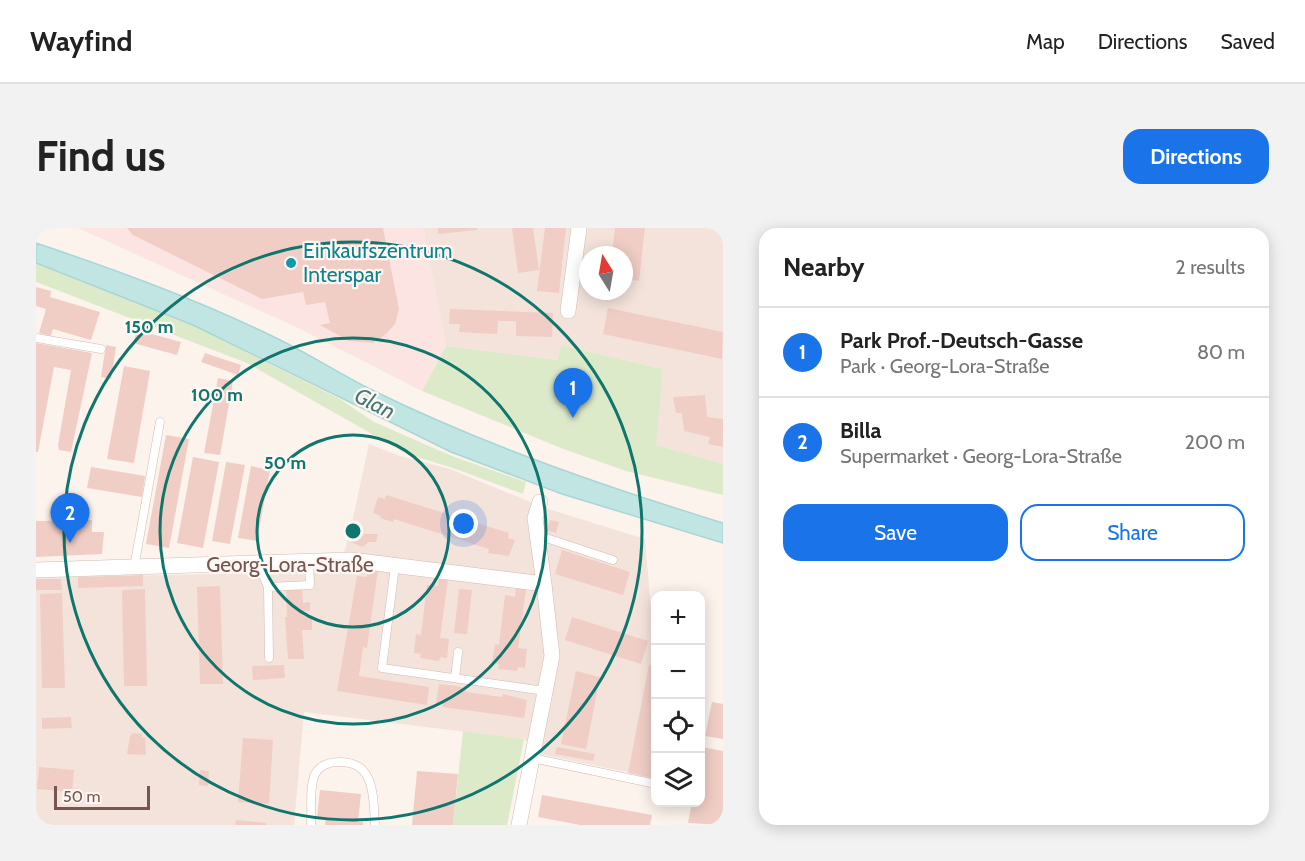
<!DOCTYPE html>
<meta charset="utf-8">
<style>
:root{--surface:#fff;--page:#f2f2f2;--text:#222;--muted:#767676;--line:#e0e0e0;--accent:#1a73e8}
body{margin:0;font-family:Cabin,sans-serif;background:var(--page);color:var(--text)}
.controls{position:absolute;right:18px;bottom:18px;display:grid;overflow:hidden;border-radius:12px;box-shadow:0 3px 15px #0003}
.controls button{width:54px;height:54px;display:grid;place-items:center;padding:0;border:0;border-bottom:2px solid var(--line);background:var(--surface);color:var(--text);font:30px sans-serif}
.compass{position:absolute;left:543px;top:18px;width:54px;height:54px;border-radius:50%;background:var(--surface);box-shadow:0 3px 15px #0003;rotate:349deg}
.scale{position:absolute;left:18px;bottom:15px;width:96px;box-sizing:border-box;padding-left:6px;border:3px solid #77564f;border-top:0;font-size:16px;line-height:21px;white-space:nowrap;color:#77564f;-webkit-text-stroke:4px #fef7f3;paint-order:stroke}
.you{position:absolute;left:428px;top:296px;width:21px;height:21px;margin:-15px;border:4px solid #fff;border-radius:50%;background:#1a73e8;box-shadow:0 0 0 9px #1a73e833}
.badge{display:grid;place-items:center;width:39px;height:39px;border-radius:50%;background:var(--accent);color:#fff;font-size:20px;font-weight:700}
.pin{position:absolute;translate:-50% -50px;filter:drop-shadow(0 2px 3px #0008)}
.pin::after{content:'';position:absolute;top:32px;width:21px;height:18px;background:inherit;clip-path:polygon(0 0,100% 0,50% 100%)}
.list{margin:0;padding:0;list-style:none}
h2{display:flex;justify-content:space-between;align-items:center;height:78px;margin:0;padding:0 24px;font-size:26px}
h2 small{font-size:20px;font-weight:400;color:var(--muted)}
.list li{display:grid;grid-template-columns:39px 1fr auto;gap:18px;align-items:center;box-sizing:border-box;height:90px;padding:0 24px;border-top:2px solid var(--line)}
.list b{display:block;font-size:22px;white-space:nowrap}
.list p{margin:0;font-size:20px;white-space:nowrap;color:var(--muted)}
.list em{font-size:20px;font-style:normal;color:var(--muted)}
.actions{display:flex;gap:12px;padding:18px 24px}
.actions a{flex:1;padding:14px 0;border:2px solid var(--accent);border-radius:18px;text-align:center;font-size:21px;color:var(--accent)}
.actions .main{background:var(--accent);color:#fff}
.icon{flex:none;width:33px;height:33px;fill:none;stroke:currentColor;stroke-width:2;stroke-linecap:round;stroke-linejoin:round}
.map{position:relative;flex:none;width:687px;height:597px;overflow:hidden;border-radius:18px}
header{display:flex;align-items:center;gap:36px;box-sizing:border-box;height:84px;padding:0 30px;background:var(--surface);border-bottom:2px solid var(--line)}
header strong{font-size:28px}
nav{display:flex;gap:33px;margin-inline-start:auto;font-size:21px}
.intro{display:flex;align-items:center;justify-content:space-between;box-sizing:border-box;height:144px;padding:0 36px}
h1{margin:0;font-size:42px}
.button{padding:15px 27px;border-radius:18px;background:var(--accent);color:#fff;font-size:21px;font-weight:700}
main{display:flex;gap:36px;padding:0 36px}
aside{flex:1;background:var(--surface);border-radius:18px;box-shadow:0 3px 15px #0003}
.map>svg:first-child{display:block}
.residential{fill:#f3e3db;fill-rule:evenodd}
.commercial{fill:#fbe4e1}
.green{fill:#ddeaca}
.water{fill:#c1e5e3;stroke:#a8d6d5;stroke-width:1.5}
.building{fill:#f0cec5}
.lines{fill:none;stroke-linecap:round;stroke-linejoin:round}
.service-casing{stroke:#d1bbb4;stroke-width:9}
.minor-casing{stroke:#d1bbb4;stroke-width:16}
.service{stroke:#fff;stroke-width:8}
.minor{stroke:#fff;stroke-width:15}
.ring{fill:none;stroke:#0f766e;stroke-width:3}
.culture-dot{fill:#0f9aa8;stroke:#fef7f3;stroke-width:2}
.labels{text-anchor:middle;stroke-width:4.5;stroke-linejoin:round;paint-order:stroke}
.culture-label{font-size:21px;fill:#0d838f;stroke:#fef7f3;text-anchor:start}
.street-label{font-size:21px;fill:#77564f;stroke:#fef7f3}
.water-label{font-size:22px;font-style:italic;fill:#437a78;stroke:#fef7f3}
.centre{fill:#0f766e;stroke:#fef7f3;stroke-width:3}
.ring-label{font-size:18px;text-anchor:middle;font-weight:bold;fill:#0f766e;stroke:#fef7f3;stroke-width:4.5;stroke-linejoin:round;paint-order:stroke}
</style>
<header>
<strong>Wayfind</strong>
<nav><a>Map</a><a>Directions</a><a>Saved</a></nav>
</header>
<div class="intro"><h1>Find us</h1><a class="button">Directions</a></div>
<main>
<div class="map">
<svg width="687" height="597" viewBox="0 0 687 597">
<rect width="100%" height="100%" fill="#fcf3ec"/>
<path class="residential" d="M387,0H687V236L619,217L627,141L525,117L523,132L410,118ZM552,27H588V63H552Z
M333,216L364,228L414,241L509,280L609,311L616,394L620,398L619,550L504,526L488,511L268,484L258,597H0V350L303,343L315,299Z"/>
<path class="commercial" d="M42,0H387L410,118L386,163L262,100Z"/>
<path class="green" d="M0,35L157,97L304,171L338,194L416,228L490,254L487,266L417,240L371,226L211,135L0,54Z
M525,117L627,141L620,217L687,236V267L590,243L525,220L386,163L410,118L522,132Z
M427,503L488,511L471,597H417Z"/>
<path class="water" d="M0,15C80,42 160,71 236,108C270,124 302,145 336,162C448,217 567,258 687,295V315L526,266L415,224L157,97L0,35Z"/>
<path class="building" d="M91,0H347L363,81L359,96L350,106L337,115L313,113L284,97L294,95L289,74L270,77L267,64L226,71L97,7Z
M402,0H441V2L402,6Z
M476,0H497L503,42L482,45Z
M509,0H530L523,65L501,63Z
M579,0H609L603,53L588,51V27H576Z
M0,59L15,63L14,69L64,84L55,112L17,101L15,108L3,105L10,81L0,78Z
M572,80L687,104L686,131L567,106Z
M414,81L517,85L516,109L480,108V93H462L461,106L423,104L424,96H413Z
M101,102L145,114L141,127L97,115Z
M0,115L56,125L35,224L23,222L22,217L35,142L18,139L2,224H0Z
M70,117L80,119L75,151L65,149Z
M169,125L205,137L202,147L165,134Z
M88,138L114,143L98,235L71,231Z
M182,150L197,153L184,227L168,225Z
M669,167L671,189L687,191V219L672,216L674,209L648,203L646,185H640L637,169Z
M130,207L153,211L133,320L110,316Z
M157,229L183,234L167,320L141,315Z
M190,234L209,237L194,316L176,313Z
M215,238L234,242L221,313L202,310Z
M55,239L109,248L106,269L51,260Z
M350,267L473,305L472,310L479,312L473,328L452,325L453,321L361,292L358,291L357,294L344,290L345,288L337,285L342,269L349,271Z
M56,292V304H68L66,326L0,329V293Z
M514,292L523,294L520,305L511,302Z
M328,306H342L340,314H333L326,319L315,314Z
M526,322L594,344L587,367L519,346Z
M332,340L342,342L331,420L327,419L323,448L393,459L391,477L301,463L321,348L331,349Z
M107,347V358L42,360V349Z
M403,350L412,351L404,410L413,411L411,430L404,429L403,433L384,430L385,426L378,425L380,406L385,407L391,357L402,358Z
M0,351H25L26,362H0Z
M184,358L187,456H164L161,359Z
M266,359L267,375L274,374V383H266L267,388L276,387V402H266L268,431H252L249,389H251L250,360Z
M480,360L490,361L482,420L491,421L489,440L482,439L481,443L462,441L463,436L456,435L459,416L463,417L469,367L479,369Z
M109,361L111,458H88L86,362Z
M423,361L436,362L431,406L418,405Z
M26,365L29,460H6L4,366Z
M536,389L612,413L605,436L529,412Z
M248,437L249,450L217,452L216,438Z
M613,437L620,438V533L616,550L592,545Z
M540,443L564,449L550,521L525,516Z
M403,456L420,458L430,461V464L466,469L467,466L491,472L488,490L406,479L407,476L400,475Z
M676,474L687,476V511L669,508Z
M35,489L36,500L6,501V490Z
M97,505L106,506V509L109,510L110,527L91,526L94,508Z
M207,510L237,512L233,576L202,574Z
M521,519L559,526L557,533L519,526Z
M666,519L687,523V597L652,595L656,574H664Z
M3,539L38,542L36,564L1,561Z
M164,542L173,543L172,558L163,557Z
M381,543L422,546L417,597H376Z
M284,562L325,566L322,594H327V597H289L290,590L281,589Z
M506,567L616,587L614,597H544L502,589Z
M200,592L230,595V597H199Z"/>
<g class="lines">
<g class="service-casing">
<path id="service" d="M0,110L65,121
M501,307L577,332
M222,336L232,359L233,430
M359,338L346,440L509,463
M98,340L124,194
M232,359L274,357L273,334
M419,450L422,424
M496,530L620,556
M275,597C276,582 273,559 279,546C284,537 294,534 303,534C340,533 337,570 339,597"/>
</g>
<g class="minor-casing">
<path id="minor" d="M532,83L543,0
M504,274L499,290L508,356
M0,342L315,332L508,356L516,428L483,597"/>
</g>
<use href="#service" class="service"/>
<use href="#minor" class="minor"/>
</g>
<g class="ring">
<circle cx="317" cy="303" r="96"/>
<circle cx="317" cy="303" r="193"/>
<circle cx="317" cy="303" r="289"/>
</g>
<circle class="culture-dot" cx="255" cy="35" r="6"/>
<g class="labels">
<g class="culture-label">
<text x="267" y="30">Einkaufszentrum<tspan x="267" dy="24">Interspar</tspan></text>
</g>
<g class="street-label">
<text x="254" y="344">Georg-Lora-Straße</text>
</g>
<g class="water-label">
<text transform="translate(339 175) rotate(27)" y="8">Glan</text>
</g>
</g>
<circle cx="317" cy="303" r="9" class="centre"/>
<g class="ring-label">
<text x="113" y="105">150 m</text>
<text x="181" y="173">100 m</text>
<text x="249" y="241">50 m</text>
</g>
</svg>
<div class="controls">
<button>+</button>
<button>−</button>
<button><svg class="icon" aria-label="locate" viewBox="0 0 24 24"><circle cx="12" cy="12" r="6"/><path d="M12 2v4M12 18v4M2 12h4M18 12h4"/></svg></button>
<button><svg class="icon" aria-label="layers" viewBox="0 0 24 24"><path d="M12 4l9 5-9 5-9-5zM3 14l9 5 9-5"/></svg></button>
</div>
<svg class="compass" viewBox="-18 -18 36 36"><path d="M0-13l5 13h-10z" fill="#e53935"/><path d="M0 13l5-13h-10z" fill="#767676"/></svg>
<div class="scale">50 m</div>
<div class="you"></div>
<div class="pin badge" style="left:537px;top:190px">1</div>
<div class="pin badge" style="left:34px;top:315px">2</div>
</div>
<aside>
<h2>Nearby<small>2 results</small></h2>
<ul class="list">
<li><span class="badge">1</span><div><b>Park Prof.-Deutsch-Gasse</b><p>Park · Georg-Lora-Straße</p></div><em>80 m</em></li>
<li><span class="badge">2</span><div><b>Billa</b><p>Supermarket · Georg-Lora-Straße</p></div><em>200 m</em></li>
</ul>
<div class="actions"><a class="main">Save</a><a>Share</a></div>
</aside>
</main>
